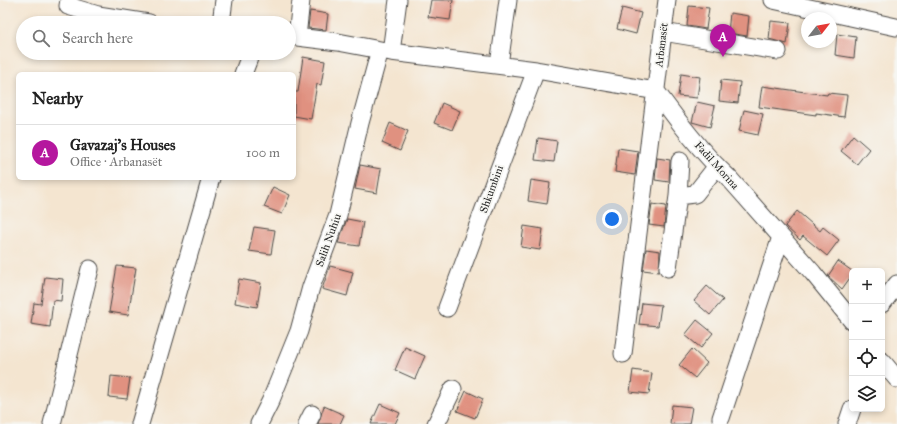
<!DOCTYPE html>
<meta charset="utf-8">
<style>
:root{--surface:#fff;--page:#f2f2f2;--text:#222;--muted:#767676;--line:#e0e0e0;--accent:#b5179e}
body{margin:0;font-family:"IM FELL Great Primer",serif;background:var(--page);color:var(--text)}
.controls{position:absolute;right:12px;bottom:12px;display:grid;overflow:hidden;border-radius:6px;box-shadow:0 2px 6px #0003}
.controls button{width:36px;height:36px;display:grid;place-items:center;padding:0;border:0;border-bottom:1px solid var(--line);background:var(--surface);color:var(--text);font:20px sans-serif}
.compass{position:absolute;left:801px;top:12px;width:36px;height:36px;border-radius:50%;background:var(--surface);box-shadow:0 2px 6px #0003;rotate:59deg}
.you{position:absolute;left:612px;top:219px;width:14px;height:14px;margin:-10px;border:3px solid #fff;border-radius:50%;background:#1a73e8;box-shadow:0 0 0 6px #1a73e833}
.badge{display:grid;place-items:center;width:26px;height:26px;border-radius:50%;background:var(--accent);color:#fff;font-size:13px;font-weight:700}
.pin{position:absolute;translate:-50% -33px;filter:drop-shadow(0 1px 2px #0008)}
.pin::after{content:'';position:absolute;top:21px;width:14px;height:12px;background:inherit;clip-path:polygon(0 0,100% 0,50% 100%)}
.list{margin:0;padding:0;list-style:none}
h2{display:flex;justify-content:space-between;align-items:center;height:52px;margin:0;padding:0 16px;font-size:17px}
h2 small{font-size:13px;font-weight:400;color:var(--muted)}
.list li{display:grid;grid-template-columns:26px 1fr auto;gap:12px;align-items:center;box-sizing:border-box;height:56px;padding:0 16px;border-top:1px solid var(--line)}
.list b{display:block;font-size:15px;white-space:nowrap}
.list p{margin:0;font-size:13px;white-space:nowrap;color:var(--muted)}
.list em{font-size:13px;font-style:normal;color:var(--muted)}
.icon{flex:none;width:22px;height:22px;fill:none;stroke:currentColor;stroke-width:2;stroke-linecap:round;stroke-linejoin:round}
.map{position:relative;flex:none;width:897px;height:424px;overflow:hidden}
.search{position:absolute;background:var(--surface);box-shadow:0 2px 6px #0003;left:16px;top:16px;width:280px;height:44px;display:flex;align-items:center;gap:10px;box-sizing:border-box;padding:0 14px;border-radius:22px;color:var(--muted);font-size:15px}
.panel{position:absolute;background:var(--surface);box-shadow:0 2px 6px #0003;left:16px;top:72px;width:280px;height:108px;border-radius:6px}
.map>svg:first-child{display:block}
.building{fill:#e09180}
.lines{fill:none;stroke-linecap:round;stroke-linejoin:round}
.minor-casing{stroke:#494744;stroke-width:19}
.minor{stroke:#fff;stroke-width:17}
.labels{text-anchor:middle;stroke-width:3.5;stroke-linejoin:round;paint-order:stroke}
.street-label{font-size:11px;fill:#2b2b2b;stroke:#f6f6f2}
</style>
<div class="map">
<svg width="897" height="424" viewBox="0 0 897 424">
<rect width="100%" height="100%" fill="#f6f6f2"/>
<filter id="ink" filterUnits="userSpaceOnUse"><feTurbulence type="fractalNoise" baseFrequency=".025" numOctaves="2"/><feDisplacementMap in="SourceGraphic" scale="8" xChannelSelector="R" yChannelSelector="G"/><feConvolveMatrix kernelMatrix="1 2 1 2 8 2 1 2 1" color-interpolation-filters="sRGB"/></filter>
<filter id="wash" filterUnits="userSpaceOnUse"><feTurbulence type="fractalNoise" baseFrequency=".012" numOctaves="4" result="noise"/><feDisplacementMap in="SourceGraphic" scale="16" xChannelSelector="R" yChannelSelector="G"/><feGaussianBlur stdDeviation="0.9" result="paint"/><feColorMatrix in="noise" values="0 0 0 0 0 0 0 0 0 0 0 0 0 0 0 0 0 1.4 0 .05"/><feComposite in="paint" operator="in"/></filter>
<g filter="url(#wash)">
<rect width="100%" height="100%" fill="#f4e5d0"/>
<g id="blocks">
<path class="building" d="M431,0H453L450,20L428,17Z
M689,6L709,8L706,29L687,26Z
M622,8L641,13L636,34L617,29Z
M310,11L328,14L326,30L308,28Z
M730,13L749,16L747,36L728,33Z
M771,21L790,23L787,44L769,39Z
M837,34L856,37L854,58L835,55Z
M303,57L325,61L321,85L317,84L311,119L294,116V92H298Z
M681,74L700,77L697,98L678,96Z
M721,80L740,82L738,103L719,101Z
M762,86L827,95L828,93L847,95L844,117L816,113V115L759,107Z
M697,102L715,106L710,127L692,122Z
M442,103L460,111L452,130L434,123Z
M744,110L763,114L758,135L739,131Z
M390,123L408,131L400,151L382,143Z
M853,135L869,149L857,164L841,151Z
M538,138L557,141L554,162L535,160Z
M618,148L638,151L635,175L615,172Z
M657,158L670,160L669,182L655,180Z
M360,165L381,169L377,193L355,189Z
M531,180L550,183L547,204L528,201Z
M273,187L290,195L282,214L264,207Z
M652,204L666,206L664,227L649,225Z
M797,211L820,231L823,227L839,240L827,256L803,236L800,240L785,226Z
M347,219L363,222L359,246L338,243Z
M524,226L543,229L540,250L521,247Z
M254,227L275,230L271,254L249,251Z
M646,249L660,251L659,272L643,270Z
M838,261L852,271V275L842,289L828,276Z
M117,266L136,268L128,315L109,312Z
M330,266L353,272L347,296L322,289Z
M45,277L63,279L61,301L53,300L50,327L31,324L34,303L41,304Z
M239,279L261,283L257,307L235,303Z
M707,286L723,300L710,315L694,301Z
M642,303L661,305L658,326L639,324Z
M697,320L713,333L701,348L685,335Z
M405,347L425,356L415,379L395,370Z
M692,349L707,363L695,378L679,365Z
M633,370L652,373L649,394L630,392Z
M111,376L130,378L127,399L109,397Z
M466,391L483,399L475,418L457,411Z
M380,404L400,413L395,424H371Z
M672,405L692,407L689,424H670Z
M324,406L344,415L340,424H318Z"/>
</g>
</g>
<g filter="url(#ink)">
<use href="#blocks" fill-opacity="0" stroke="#494744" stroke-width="1"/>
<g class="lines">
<g class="minor-casing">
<path id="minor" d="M69,0L68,6L98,15L149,23
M773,0L896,27
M221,23L224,0
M663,32L778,51
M289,36L338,42L391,52L536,70L656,91
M297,37L301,0
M391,52L398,0
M499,65L508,0
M243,74L251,53
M656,91C678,121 701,152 728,177L813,273L852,321
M678,196L695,194L717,166
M668,268L678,196L680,161
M882,304L897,284
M447,308L536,70
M623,354L667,0
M882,361L897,379
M721,418L781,237
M52,424L90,269
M140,424L211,178
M259,424L271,400L299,331L311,287L338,215L360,123L380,50
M307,424L312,414
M436,424L453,389
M847,424L852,409"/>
</g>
<use href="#minor" class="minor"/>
</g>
</g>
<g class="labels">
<g class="street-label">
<text transform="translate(661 45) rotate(-83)" y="4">Arbanasët</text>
<text transform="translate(717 165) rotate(48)" y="4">Fadil Morina</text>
<text transform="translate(491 189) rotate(-70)" y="4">Shkumbini</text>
<text transform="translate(328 240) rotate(-70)" y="4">Salih Nuhiu</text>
</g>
</g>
</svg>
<div class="controls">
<button>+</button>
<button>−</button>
<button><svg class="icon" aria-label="locate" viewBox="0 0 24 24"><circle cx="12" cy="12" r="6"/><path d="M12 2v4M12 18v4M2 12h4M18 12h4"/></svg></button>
<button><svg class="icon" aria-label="layers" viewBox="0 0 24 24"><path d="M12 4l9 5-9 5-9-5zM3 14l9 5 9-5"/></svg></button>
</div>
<svg class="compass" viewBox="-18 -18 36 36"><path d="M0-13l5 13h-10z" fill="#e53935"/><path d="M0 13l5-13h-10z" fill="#767676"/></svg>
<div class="you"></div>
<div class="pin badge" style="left:723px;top:57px">A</div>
<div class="search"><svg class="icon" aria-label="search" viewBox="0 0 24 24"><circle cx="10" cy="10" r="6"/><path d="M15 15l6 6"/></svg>Search here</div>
<section class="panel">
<h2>Nearby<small></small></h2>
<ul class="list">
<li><span class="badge">A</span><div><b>Gavazaj's Houses</b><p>Office · Arbanasët</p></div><em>100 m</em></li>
</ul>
</section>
</div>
